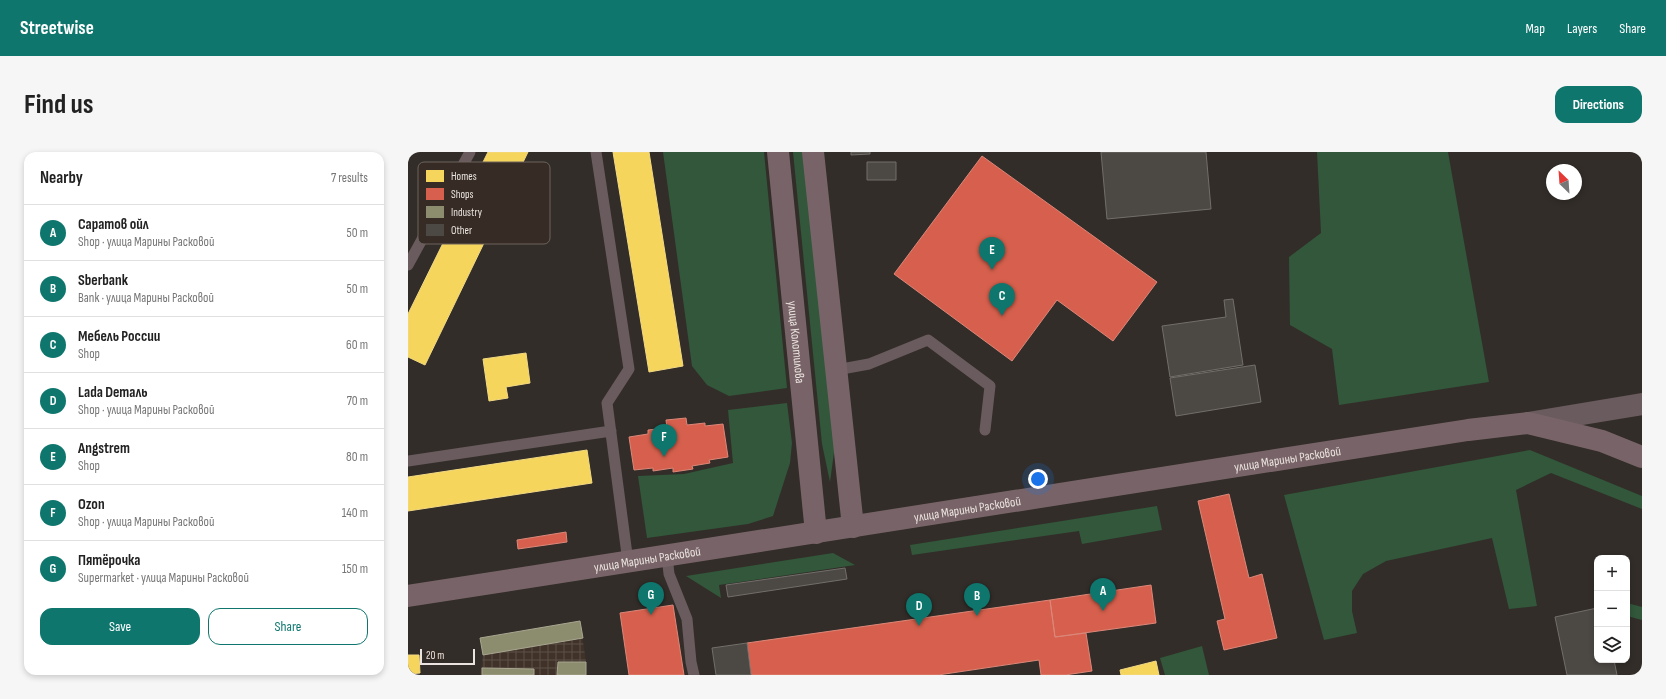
<!DOCTYPE html>
<meta charset="utf-8">
<style>
:root{--surface:#fff;--page:#f6f6f6;--text:#222;--muted:#767676;--line:#e0e0e0;--accent:#0f766e}
body{margin:0;font-family:"Sofia Sans Condensed",sans-serif;background:var(--page);color:var(--text)}
.controls{position:absolute;right:12px;bottom:12px;display:grid;overflow:hidden;border-radius:8px;box-shadow:0 2px 6px #0003}
.controls button{width:36px;height:36px;display:grid;place-items:center;padding:0;border:0;border-bottom:1px solid var(--line);background:var(--surface);color:var(--text);font:20px sans-serif}
.compass{position:absolute;left:1138px;top:12px;width:36px;height:36px;border-radius:50%;background:var(--surface);box-shadow:0 2px 6px #0003;rotate:335deg}
.scale{position:absolute;left:12px;bottom:10px;width:55px;box-sizing:border-box;padding-left:4px;border:2px solid #eae3df;border-top:0;font-size:11px;line-height:14px;white-space:nowrap;color:#eae3df;-webkit-text-stroke:3px #362c25;paint-order:stroke}
.you{position:absolute;left:630px;top:327px;width:14px;height:14px;margin:-10px;border:3px solid #fff;border-radius:50%;background:#1a73e8;box-shadow:0 0 0 6px #1a73e833}
.badge{display:grid;place-items:center;width:26px;height:26px;border-radius:50%;background:var(--accent);color:#fff;font-size:13px;font-weight:700}
.pin{position:absolute;translate:-50% -33px;filter:drop-shadow(0 1px 2px #0008)}
.pin::after{content:'';position:absolute;top:21px;width:14px;height:12px;background:inherit;clip-path:polygon(0 0,100% 0,50% 100%)}
.list{margin:0;padding:0;list-style:none}
h2{display:flex;justify-content:space-between;align-items:center;height:52px;margin:0;padding:0 16px;font-size:17px}
h2 small{font-size:13px;font-weight:400;color:var(--muted)}
.list li{display:grid;grid-template-columns:26px 1fr auto;gap:12px;align-items:center;box-sizing:border-box;height:56px;padding:0 16px;border-top:1px solid var(--line)}
.list b{display:block;font-size:15px;white-space:nowrap}
.list p{margin:0;font-size:13px;white-space:nowrap;color:var(--muted)}
.list em{font-size:13px;font-style:normal;color:var(--muted)}
.actions{display:flex;gap:8px;padding:12px 16px}
.actions a{flex:1;padding:9px 0;border:1px solid var(--accent);border-radius:12px;text-align:center;font-size:14px;color:var(--accent)}
.actions .main{background:var(--accent);color:#fff}
.icon{flex:none;width:22px;height:22px;fill:none;stroke:currentColor;stroke-width:2;stroke-linecap:round;stroke-linejoin:round}
.map{position:relative;flex:none;width:1234px;height:523px;overflow:hidden;border-radius:12px}
header{display:flex;align-items:center;gap:24px;box-sizing:border-box;height:56px;padding:0 20px;background:var(--accent);color:#fff}
header strong{font-size:19px}
nav{display:flex;gap:22px;margin-inline-start:auto;font-size:14px}
.intro{display:flex;align-items:center;justify-content:space-between;box-sizing:border-box;height:96px;padding:0 24px}
h1{margin:0;font-size:28px}
.button{padding:10px 18px;border-radius:12px;background:var(--accent);color:#fff;font-size:14px;font-weight:700}
main{display:flex;gap:24px;padding:0 24px}
aside{flex:1;background:var(--surface);border-radius:12px;box-shadow:0 2px 6px #0003}
.map>svg:first-child{display:block}
.industrial{fill:url(#industrial-grid)}
.green{fill:#32573a}
.homes{fill:#f6d55c;stroke:#f2d983}
.shops{fill:#d6604d;stroke:#dc8779}
.industry{fill:#8c8c6e;stroke:#a8a690}
.building{fill:#4c4844;stroke:#726e6a}
.lines{fill:none;stroke-linecap:round;stroke-linejoin:round}
.lane{stroke:#6a5b5e;stroke-width:11}
.street{stroke:#6a5b5e;stroke-width:22}
.secondary{stroke:#786468;stroke-width:22}
.labels{text-anchor:middle;stroke-width:4;stroke-linejoin:round;paint-order:stroke}
.street-label{font-size:13px;fill:#eae3df;stroke:#362c25}
.key{fill:#362c25;stroke:#6c635d;stroke-width:1}
.key-label{font-size:11px;fill:#eae3df}
</style>
<header>
<strong>Streetwise</strong>
<nav><a>Map</a><a>Layers</a><a>Share</a></nav>
</header>
<div class="intro"><h1>Find us</h1><a class="button">Directions</a></div>
<main>
<aside>
<h2>Nearby<small>7 results</small></h2>
<ul class="list">
<li><span class="badge">A</span><div><b>Саратов ойл</b><p>Shop · улица Марины Расковой</p></div><em>50 m</em></li>
<li><span class="badge">B</span><div><b>Sberbank</b><p>Bank · улица Марины Расковой</p></div><em>50 m</em></li>
<li><span class="badge">C</span><div><b>Мебель России</b><p>Shop</p></div><em>60 m</em></li>
<li><span class="badge">D</span><div><b>Lada Dеталь</b><p>Shop · улица Марины Расковой</p></div><em>70 m</em></li>
<li><span class="badge">E</span><div><b>Angstrem</b><p>Shop</p></div><em>80 m</em></li>
<li><span class="badge">F</span><div><b>Ozon</b><p>Shop · улица Марины Расковой</p></div><em>140 m</em></li>
<li><span class="badge">G</span><div><b>Пятёрочка</b><p>Supermarket · улица Марины Расковой</p></div><em>150 m</em></li>
</ul>
<div class="actions"><a class="main">Save</a><a>Share</a></div>
</aside>
<div class="map">
<svg width="1234" height="523" viewBox="0 0 1234 523">
<defs>
<pattern id="industrial-grid" width="8" height="8" patternUnits="userSpaceOnUse"><rect width="8" height="8" fill="#403228"/><path d="M0 4h8M4 0v8" fill="none" stroke="#5c5047"/></pattern>
</defs>
<rect width="100%" height="100%" fill="#322d29"/>
<path class="industrial" d="M172,469L178,510V523H72L75,503L72,486Z"/>
<path class="green" d="M255,0H356L379,236L321,244L299,233L284,214Z
M385,0H397L427,293L422,330L414,292Z
M909,0H1040L1081,230L931,253L924,197L882,173L881,105L913,81Z
M379,251L384,291L382,311L365,364L340,372L239,386L230,324L276,322L325,311L320,258Z
M1122,298L1234,344V357L1143,321L1108,338L1129,454L1101,457L1084,386L978,409L955,422L944,439V459L949,481L916,488L876,343Z
M749,354L754,378L674,392L671,379L504,403L502,393Z
M425,401L447,413L311,433L313,446L278,424Z
M1219,451L1234,455V468L1219,464Z
M794,494L801,523H757L752,506Z"/>
<path class="homes" d="M80,0H120L17,213L0,205V162Z
M205,0H241L275,214L241,220Z
M118,201L122,231L98,235L100,246L81,249L75,207Z
M179,298L184,331L0,359V325Z
M0,503H11L12,521L0,522Z
M748,509L751,523H713L712,518Z"/>
<path class="shops" d="M574,4L749,130L705,189L649,148L604,209L486,122Z
M278,266L279,273L297,271V274L315,272L320,305L301,308L302,311L284,314L285,317L265,320V316L245,319V316L226,318L221,285L240,282V278L259,276L258,268Z
M821,342L841,426L854,422L869,486L816,498L809,469L817,467L790,349Z
M158,380L159,390L110,397L109,388Z
M743,433L748,471L647,485L642,448Z
M642,448L647,485L678,481L684,519L657,523H633L631,508L530,523H343L339,491Z
M265,453L276,523H221L212,461Z"/>
<path class="industry" d="M172,469L175,486L75,503L72,486Z
M150,510H178V523H149Z
M74,516L126,517V523H74Z"/>
<path class="building" d="M443,0H462V2L443,3Z
M693,0H798L803,57L699,67Z
M459,10H488V28H459Z
M825,147L835,213L762,225L754,174L818,165L816,148Z
M847,213L853,250L768,264L762,226Z
M437,416L439,427L320,445L318,433Z
M1189,456V508H1206L1209,523H1159L1147,465Z
M339,491L343,523H308L304,496Z"/>
<g class="lines">
<path class="lane" d="M188,0L221,217L199,251L220,410
M0,113L62,0
M428,218L461,212L520,188L582,234L577,278
M0,309L203,279
M259,404L261,422L279,467L283,510L286,523"/>
<path class="street" d="M1120,271L1234,252"/>
<g class="secondary">
<path id="s1" d="M370,0L408,381"/>
<path d="M405,0L445,375"/>
<path id="s2" d="M0,444L1060,278L1120,271L1194,289L1234,305"/>
</g>
</g>
<g class="labels">
<g class="street-label">
<text dy="5" stroke="none"><textPath href="#s1" startOffset="191">улица Колотилова</textPath></text>
<text dy="5" stroke="none"><textPath href="#s2" startOffset="890">улица Марины Расковой</textPath></text>
<text dy="5" stroke="none"><textPath href="#s2" startOffset="566">улица Марины Расковой</textPath></text>
<text dy="5" stroke="none"><textPath href="#s2" startOffset="242">улица Марины Расковой</textPath></text>
</g>
</g>
<rect x="10" y="10" width="132" height="82" rx="6" class="key"/>
<rect x="18" y="18" width="18" height="12" fill="#f6d55c"/>
<rect x="18" y="36" width="18" height="12" fill="#d6604d"/>
<rect x="18" y="54" width="18" height="12" fill="#8c8c6e"/>
<rect x="18" y="72" width="18" height="12" fill="#4c4844"/>
<g class="key-label">
<text x="43" y="28">Homes</text>
<text x="43" y="46">Shops</text>
<text x="43" y="64">Industry</text>
<text x="43" y="82">Other</text>
</g>
</svg>
<div class="controls">
<button>+</button>
<button>−</button>
<button><svg class="icon" aria-label="layers" viewBox="0 0 24 24"><path d="M12 4l9 5-9 5-9-5zM3 14l9 5 9-5"/></svg></button>
</div>
<svg class="compass" viewBox="-18 -18 36 36"><path d="M0-13l5 13h-10z" fill="#e53935"/><path d="M0 13l5-13h-10z" fill="#767676"/></svg>
<div class="scale">20 m</div>
<div class="you"></div>
<div class="pin badge" style="left:695px;top:459px">A</div>
<div class="pin badge" style="left:569px;top:464px">B</div>
<div class="pin badge" style="left:594px;top:164px">C</div>
<div class="pin badge" style="left:511px;top:474px">D</div>
<div class="pin badge" style="left:584px;top:118px">E</div>
<div class="pin badge" style="left:256px;top:305px">F</div>
<div class="pin badge" style="left:243px;top:463px">G</div>
</div>
</main>
